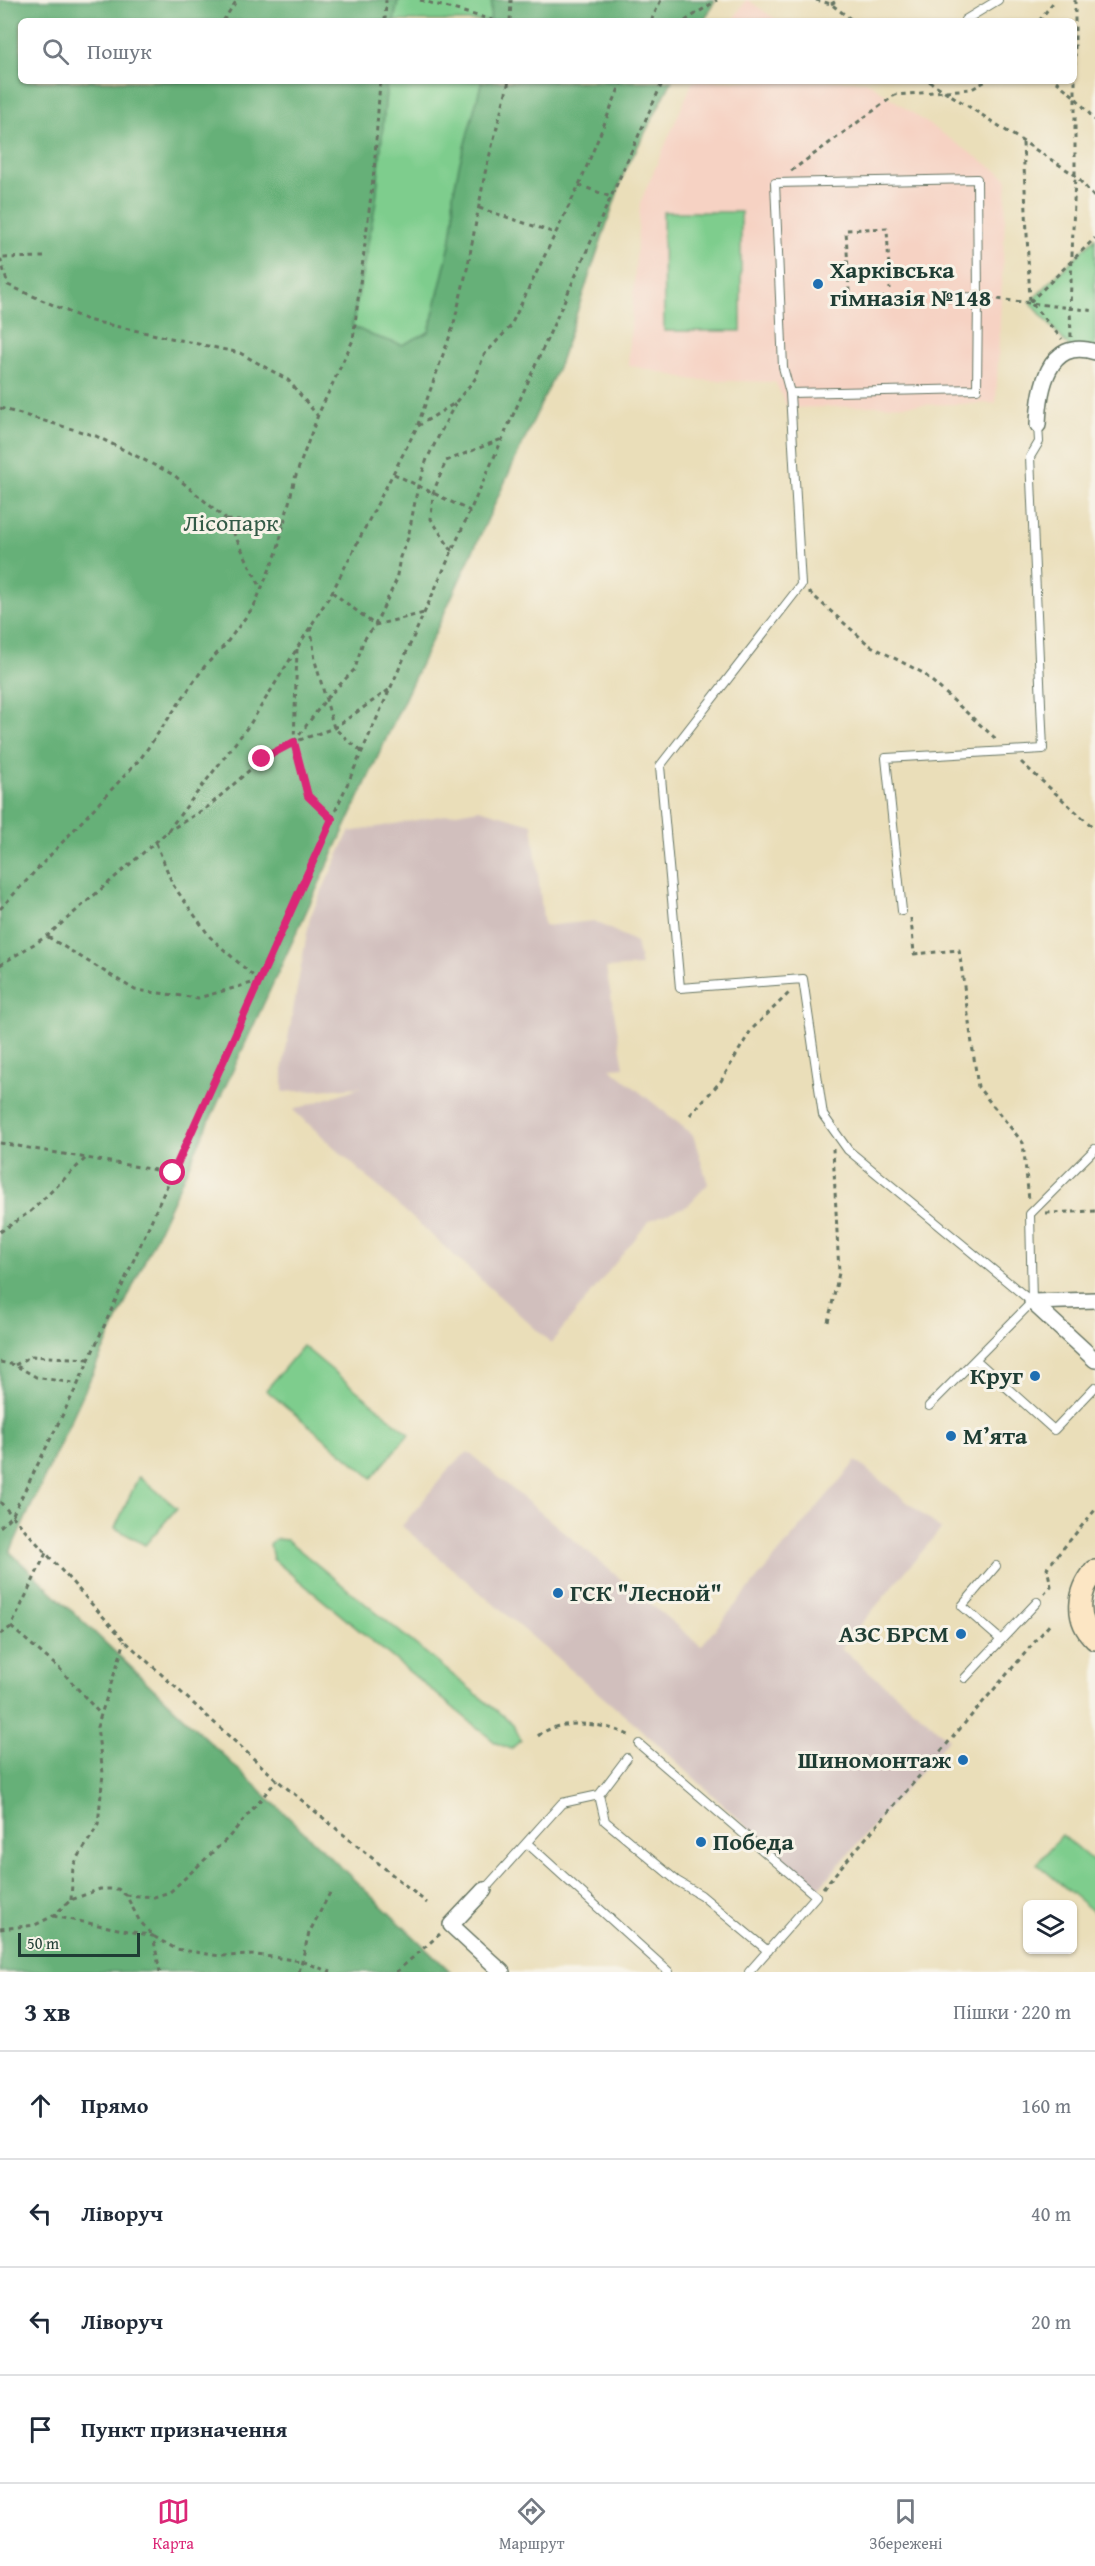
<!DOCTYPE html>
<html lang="uk">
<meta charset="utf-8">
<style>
:root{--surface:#fff;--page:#f6f6f7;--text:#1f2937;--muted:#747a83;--line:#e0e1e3;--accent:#db2777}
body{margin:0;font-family:"Gentium Book Plus",serif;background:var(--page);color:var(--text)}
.controls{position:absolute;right:18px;bottom:18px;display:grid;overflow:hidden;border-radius:9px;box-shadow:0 2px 4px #0004}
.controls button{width:54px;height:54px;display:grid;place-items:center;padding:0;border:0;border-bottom:2px solid var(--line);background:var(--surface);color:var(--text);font:30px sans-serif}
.scale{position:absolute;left:18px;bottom:15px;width:122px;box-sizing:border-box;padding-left:6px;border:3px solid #1f3d34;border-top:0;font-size:16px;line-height:21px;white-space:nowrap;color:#1f3d34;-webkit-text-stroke:4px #f7f3e8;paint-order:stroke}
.stop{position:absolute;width:18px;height:18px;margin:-14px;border:4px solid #db2777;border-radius:50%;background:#fff}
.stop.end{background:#db2777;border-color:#fff;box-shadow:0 2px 6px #0008}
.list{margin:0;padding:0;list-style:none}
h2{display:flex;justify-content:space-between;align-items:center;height:78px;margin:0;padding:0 24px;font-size:26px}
h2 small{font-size:20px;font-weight:400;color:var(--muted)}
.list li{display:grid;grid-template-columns:39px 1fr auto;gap:18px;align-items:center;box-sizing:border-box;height:108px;padding:0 24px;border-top:2px solid var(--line)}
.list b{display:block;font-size:22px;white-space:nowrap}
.list em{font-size:20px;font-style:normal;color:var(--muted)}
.icon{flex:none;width:33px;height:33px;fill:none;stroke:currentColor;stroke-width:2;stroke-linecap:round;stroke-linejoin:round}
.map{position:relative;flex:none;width:1095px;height:1972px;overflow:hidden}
.search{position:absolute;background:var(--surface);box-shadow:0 2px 4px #0004;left:18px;right:18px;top:18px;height:66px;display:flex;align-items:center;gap:15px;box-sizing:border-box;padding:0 21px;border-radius:9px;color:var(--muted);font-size:22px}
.sheet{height:510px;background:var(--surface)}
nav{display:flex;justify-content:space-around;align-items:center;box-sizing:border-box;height:84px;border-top:2px solid var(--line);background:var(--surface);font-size:16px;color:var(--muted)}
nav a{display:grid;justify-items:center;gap:3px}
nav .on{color:var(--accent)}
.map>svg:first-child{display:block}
.built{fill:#f6d2c3}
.industrial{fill:#d1bfbd}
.green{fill:#7ecd8d;stroke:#4e8560;stroke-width:1.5}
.forest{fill:#66b078;stroke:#427656;stroke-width:1.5}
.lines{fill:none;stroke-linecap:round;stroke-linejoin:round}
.service-casing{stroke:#667563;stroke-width:10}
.minor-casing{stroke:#667563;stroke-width:18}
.secondary-casing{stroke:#667563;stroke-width:24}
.path{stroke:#667563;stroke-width:3;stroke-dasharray:4.5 4.5;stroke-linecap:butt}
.service{stroke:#fff;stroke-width:8}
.minor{stroke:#fff;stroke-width:15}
.secondary{stroke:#fce6c4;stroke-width:21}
.route{stroke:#db2777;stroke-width:8}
.poi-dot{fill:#1f6fb2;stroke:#f7f3e8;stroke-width:2}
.labels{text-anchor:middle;stroke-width:6;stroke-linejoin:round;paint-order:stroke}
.poi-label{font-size:24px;font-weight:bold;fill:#1f3d34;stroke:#f7f3e8;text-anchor:start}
.park-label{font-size:24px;fill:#325a46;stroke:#f7f3e8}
</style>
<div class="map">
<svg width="1095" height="1972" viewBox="0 0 1095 1972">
<rect width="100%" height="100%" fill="#f7f3e8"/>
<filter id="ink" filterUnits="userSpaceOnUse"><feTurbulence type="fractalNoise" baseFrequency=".0167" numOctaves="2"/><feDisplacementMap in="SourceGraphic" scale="12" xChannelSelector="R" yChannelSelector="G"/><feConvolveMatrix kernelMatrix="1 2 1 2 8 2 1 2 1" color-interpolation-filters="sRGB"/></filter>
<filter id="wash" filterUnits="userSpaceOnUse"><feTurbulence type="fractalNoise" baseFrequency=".008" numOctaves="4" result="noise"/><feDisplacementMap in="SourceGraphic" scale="24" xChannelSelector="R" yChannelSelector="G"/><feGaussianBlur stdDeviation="1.35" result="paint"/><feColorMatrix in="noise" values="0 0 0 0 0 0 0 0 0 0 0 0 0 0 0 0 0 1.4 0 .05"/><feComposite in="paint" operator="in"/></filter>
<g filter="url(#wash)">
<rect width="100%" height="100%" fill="#eadeb9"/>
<path class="built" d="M746,0H748L778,21H732Z
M693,81H866L1007,178L996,403L788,408L775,382L694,380L628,365L640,203Z"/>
<path class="industrial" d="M479,809L532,824L544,926L594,921L636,942L641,966L606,968L624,1067L610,1068L693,1135L708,1184L687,1206L650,1220L551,1343L293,1110L361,1087L283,1092V1066L310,917L349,832Z
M468,1452L701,1646L856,1461L941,1529L841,1648L949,1739L816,1891L651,1738L402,1526L454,1463Z"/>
<path class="green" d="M398,0H492L490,21H394Z
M387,81H482L459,166L453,195L454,216L450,245L429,332L402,345L373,336L352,326L376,201Z
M663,212H741V331H664Z
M1095,238V352L1072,350L1030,302Z
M303,1346L409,1434L372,1478L266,1390Z
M139,1476L177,1508L145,1545L115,1528Z
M276,1539L287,1540L513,1724L521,1740L511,1749L496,1743L273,1559L270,1545Z
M1062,1835L1095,1863V1913L1037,1864Z"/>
<path class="forest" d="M0,0H398L394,21H21V81H387L376,201L352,326L373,336L402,345L429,332L450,245L454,216L453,195L459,166L482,81H672L624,173L559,365L10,1552L451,1972H0Z
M492,0H715L704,21H490Z"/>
</g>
<g filter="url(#ink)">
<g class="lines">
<g class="service-casing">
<path id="service" d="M965,20L998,0
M937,298L978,297L977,179L775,183L783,367L790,393L977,389L978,297
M850,303L902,300
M790,393L801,585L660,766L680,988L803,979L823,1115L848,1150L1032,1302
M902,911L886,758L1043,749L1030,457L1039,442L1038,425
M976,1360L1054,1430L1095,1387
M929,1406L1032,1302L1030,1214L1095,1149
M996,1566L962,1606L1001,1640
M965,1678L1037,1602
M639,1744L816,1896L749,1972
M599,1795L605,1821L677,1881L701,1895L768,1951
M528,1844L669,1972
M484,1890L562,1803L599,1795L627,1758"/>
</g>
<g class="minor-casing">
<path id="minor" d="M1038,425C1039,392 1047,336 1095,352
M1095,1300L1032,1302L1095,1360
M484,1890L451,1925L502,1972"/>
</g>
<g class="secondary-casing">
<path id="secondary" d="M1095,1571C1078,1591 1074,1619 1095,1639"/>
</g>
<path class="path" d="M420,0L496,21
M816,0L831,4L853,21
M831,4L838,0
M223,21L237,0
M385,21L386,0
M510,21L511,0
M651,21L661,0
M685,21L717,0
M1039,21L1055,0
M929,81L1075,175L1095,198
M1056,81L1075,97L1095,120
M1023,143L1030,302L1062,339
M791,171L895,95L972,89L986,81
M579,185L611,197
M479,208L555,233
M44,257L0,258L8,285L87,320L240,353L288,380L317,415
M849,292L846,230L887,228L890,289
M989,298L1095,311
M1030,302L1095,238
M1071,337L1070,309L1075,175V0
M0,408L96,436L174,475L227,520L261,588
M418,426L455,403L475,379L484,355L510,327L579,185L622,81
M394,474L470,511
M227,520L284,524
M452,551L431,519L433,493L446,461L502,439
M332,592L375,625L424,613
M809,592L869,645L923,673L996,739
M311,627L315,661L334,728L362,752
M297,649L294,742L308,796L332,819
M294,742L326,699L355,669L363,641L375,625L396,581L400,557L408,538L418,486L427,459L455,404
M1021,762L1095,829
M167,832L209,806L262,759L294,742L334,728L390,689
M156,843L173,885L210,937L259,981
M0,909L141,758L204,667L225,645L254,606L277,552L295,478L318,415L353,340L374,171L380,81
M911,918L914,954L959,950L978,1087L1023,1143L1029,1200
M48,937L135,990L198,998L259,981
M0,965L47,936L166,833L250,724L332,592L417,427L453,327L468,265L485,173L509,81
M690,1115L721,1081L751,1030L789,993
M0,1143L173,1173
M1046,1213L1095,1211
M0,1232L31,1211L87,1157
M828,1322L839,1273L833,1149
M0,1362L15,1365L36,1377L78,1384
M15,1365L32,1356L88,1359
M0,1502L125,1641L277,1780L427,1903
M0,1527L13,1514L78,1384L663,81
M1044,1594L1051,1586L1047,1568L1095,1510
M11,1627L60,1669L101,1715
M0,1634L11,1627L46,1553
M538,1736C560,1717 609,1723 632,1737
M823,1888L1051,1623
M126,1895L154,1897L170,1892L228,1838L277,1780
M71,1900L73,1866L98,1825L103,1773L97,1727L125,1641
M53,1916L153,1936L160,1972
M0,1929L35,1925L53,1916L71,1900L100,1889H118L126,1895L139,1920L153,1936L176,1949L220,1956L257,1955L301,1961L331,1972
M299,1972L309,1933L332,1889
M396,1972L440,1934"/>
<use href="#service" class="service"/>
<use href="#minor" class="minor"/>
<use href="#secondary" class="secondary"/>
</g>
</g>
<g class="lines" filter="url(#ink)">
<path class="route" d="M173,1173L332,819L308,796L294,742L262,759"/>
</g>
<g class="poi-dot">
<circle cx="818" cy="284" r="6"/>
<circle cx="1035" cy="1376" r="6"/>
<circle cx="951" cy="1436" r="6"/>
<circle cx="558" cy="1593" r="6"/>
<circle cx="961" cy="1634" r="6"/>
<circle cx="963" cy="1760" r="6"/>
<circle cx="701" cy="1842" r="6"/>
</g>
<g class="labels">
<g class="poi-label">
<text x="830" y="278">Харківська<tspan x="830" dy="28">гімназія №148</tspan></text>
<text x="1023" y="1384" text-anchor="end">Круг</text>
<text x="963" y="1444">Мʼята</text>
<text x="570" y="1601">ГСК "Лесной"</text>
<text x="949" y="1642" text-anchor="end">АЗС БРСМ</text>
<text x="951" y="1768" text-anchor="end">Шиномонтаж</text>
<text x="713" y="1850">Победа</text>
</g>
<g class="park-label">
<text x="231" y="531">Лісопарк</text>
</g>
</g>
</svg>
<div class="controls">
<button><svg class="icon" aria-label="layers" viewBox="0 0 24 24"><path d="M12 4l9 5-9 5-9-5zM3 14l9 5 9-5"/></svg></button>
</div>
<div class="scale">50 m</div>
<div class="stop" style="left:173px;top:1173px"></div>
<div class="stop end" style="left:262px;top:759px"></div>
<div class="search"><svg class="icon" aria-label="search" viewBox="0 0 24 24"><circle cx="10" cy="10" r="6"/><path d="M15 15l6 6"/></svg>Пошук</div>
</div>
<section class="sheet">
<h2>3 хв<small>Пішки · 220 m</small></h2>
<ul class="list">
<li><svg class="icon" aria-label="ahead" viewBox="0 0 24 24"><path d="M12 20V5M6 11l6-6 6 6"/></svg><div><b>Прямо</b></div><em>160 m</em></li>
<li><svg class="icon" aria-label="left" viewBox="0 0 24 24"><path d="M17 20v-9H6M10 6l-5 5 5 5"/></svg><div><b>Ліворуч</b></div><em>40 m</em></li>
<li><svg class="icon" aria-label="left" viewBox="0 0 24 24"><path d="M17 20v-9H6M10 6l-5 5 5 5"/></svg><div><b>Ліворуч</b></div><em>20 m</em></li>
<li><svg class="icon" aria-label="arrive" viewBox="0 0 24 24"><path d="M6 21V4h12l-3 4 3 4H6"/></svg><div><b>Пункт призначення</b></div></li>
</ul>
</section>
<nav>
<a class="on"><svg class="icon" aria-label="map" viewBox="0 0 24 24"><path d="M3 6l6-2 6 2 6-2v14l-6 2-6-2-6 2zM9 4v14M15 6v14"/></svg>Карта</a>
<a><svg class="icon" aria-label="directions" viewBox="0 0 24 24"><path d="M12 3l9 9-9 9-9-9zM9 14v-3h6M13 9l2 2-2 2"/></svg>Маршрут</a>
<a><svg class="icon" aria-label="saved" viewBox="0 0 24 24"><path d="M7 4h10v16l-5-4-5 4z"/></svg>Збережені</a>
</nav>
